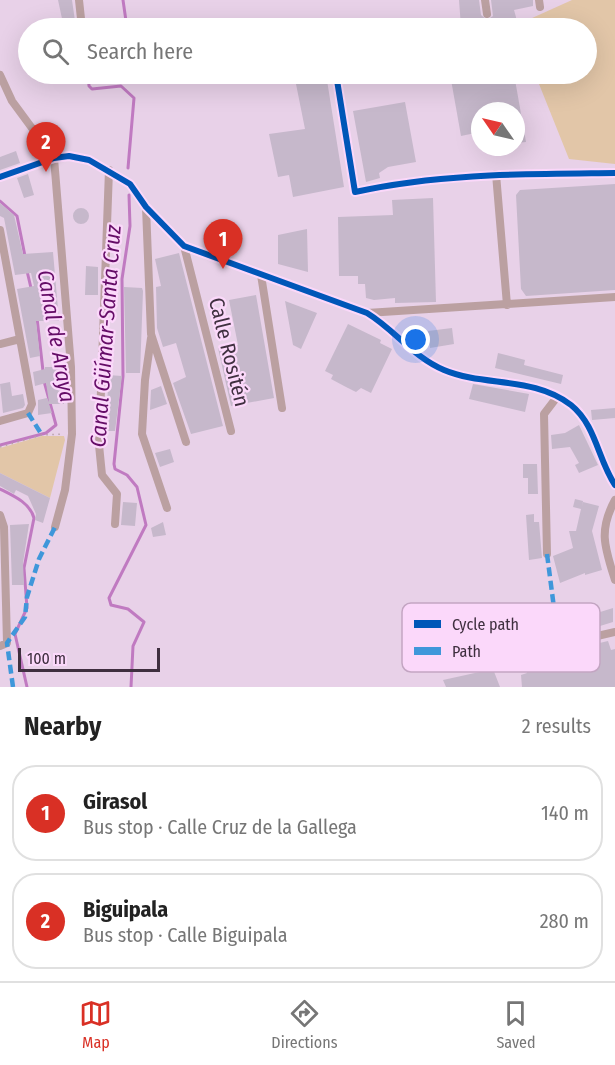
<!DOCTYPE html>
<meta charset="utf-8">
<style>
:root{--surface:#fff;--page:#f6f6f6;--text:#222;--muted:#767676;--line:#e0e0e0;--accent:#d93025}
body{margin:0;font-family:"Fira Sans Condensed",sans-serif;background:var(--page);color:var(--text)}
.compass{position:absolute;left:471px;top:102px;width:54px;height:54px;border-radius:50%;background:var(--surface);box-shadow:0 6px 24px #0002;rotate:304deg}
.scale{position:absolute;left:18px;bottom:15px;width:142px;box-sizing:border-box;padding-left:6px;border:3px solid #3f2f3f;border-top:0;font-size:16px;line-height:21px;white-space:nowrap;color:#3f2f3f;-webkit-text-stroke:4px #fbd8fa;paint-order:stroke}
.you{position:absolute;left:416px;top:340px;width:21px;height:21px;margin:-15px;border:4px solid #fff;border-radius:50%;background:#1a73e8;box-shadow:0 0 0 9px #1a73e833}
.badge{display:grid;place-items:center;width:39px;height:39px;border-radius:50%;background:var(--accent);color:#fff;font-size:20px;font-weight:700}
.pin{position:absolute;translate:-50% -50px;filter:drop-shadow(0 2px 3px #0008)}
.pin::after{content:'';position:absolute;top:32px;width:21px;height:18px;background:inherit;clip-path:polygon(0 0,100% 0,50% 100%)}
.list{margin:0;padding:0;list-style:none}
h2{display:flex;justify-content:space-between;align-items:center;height:78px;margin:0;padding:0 24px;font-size:26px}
h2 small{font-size:20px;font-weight:400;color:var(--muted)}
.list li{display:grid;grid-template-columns:39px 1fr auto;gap:18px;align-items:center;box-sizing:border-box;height:96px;margin:0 12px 12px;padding:0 12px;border:2px solid var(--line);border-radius:24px}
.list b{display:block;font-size:22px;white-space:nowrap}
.list p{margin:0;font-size:20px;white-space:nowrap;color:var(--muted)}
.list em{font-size:20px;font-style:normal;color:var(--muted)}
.icon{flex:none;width:33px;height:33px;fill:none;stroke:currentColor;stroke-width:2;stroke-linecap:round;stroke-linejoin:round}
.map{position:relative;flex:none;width:615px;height:687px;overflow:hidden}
.search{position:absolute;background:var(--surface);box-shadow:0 6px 24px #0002;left:18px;right:18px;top:18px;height:66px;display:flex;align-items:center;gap:15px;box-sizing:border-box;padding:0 21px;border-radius:33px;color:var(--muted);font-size:22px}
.sheet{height:294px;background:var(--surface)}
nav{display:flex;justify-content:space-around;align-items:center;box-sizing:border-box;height:84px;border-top:2px solid var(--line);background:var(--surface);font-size:16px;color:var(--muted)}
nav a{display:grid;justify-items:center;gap:3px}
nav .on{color:var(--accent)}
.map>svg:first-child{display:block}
.green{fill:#e2c6a8}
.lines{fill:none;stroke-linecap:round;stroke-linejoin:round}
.stream{stroke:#c07ac1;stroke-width:3}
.building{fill:#c6b8cb}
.path{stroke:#b8a2a8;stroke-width:1.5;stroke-dasharray:1.5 4.5;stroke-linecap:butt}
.street{stroke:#bba0a1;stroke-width:8}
.quiet{stroke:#3f97da;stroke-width:4.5;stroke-dasharray:9 4.5;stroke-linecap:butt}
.cycleway-casing{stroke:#fbd8fa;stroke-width:10}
.cycleway{stroke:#0057b8;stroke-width:6}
.labels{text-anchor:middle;stroke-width:4.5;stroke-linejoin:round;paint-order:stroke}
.street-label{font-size:21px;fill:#3f2f3f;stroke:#fbd8fa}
.water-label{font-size:22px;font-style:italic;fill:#650c67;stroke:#fbd8fa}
.key{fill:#fbd8fa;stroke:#c3a5c2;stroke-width:1.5}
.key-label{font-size:16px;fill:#3f2f3f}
</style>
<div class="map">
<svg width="615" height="687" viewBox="0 0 615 687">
<rect width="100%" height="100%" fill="#e8d1e8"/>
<path class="green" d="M572,0H615V164L569,159L535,74H586V28H522L521,23Z
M42,436H64L65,440L50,498L0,473V448Z"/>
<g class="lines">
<path class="stream" d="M120,28L126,21L123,0
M88,74L89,86L92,89L121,86L134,98L128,168
M129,195L130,226L122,279L123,376L114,464L115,469L127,475L137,487L146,525L109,598L111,605L128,609L144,622L133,646L131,687
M0,201L17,216L25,256
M27,271L31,288
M37,318L43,371
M0,445L46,433L56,425L44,381
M0,489C14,496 30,503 34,518L24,568L27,608L15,634L27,687"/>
</g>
<path class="building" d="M58,0H72L76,28H64Z
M459,0H479L481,15L487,20L493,16L491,0H533V6L514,10L519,28L461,27Z
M294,74H326L344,187L293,197L289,175L278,177L269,134L305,129Z
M450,74H514L526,142L516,143V111H480V132L461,136Z
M405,102L416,162L388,167L379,173L380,178L366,182L353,111Z
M16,151L20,163L0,170V157Z
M28,174L34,195L24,198L17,178Z
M615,184V290L526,296L521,289L516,195L520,190Z
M433,198L436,302L395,303V298L374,300L366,298L365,284H358V276H339L338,217L393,215L392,200Z
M0,203L14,215L23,254L53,252L59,321H36L40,356L30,358L17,289L34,286L31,273L15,275L4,218L0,216Z
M73 216a8 8 0 1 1 16 0a8 8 0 1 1-16 0Z
M307,229L308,272L278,264V235Z
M179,253L223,426L191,434L173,383L186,377L176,343L163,347L157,328L156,287L161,286L155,259Z
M86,266L98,267V295H85Z
M124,287L142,288L143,291L140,373H126Z
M256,295L274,398L231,406L218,348L238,345L229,300Z
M285,301L317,313L301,349L293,345Z
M348,324L381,340L380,343L392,349L371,393L361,388L356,392L346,387L331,379L333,375L325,371Z
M452,328L454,344L430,348L428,331Z
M498,353L525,360L524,365L563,375L561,384L495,368Z
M45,367H64V404H49L52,413L38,415V400L47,398L49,402L46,383L35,386L33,372L45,369Z
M108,375L122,376L115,431H107Z
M10,382L12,396L23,394L25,405L23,408L3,413L0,384Z
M473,384L529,394L525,412L469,399Z
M161,386L167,404L150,410L151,390Z
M615,408V418L592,420L591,410Z
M579,425L598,465L579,473L575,465L579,463L570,447L552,449L551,435L565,433Z
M170,449L174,462L160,467L155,453Z
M523,464H537L538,494H528V478H523Z
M0,473L50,498L43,523L35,520L36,514L28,496L16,490L14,494L0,486Z
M575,499L583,501L582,507L583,502L599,506L592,531L602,570L585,575V573L560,583L553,556L573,548L569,531H576L581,509L573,507Z
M123,502L137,503L135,526L121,525Z
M534,514V522H539L542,558L529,560L526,515Z
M163,522L166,535L153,537L151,528Z
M29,524L23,563L24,585H12L10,525Z
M613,608V622L600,626L597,613Z
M608,641L611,650L615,649V687H522L521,675L527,673L524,661Z
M493,669L500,687H446L443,680Z"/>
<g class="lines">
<path class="path" d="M0,447L42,435L63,434"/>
<path class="street" d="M79,0L82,28
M485,0L487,14
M539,0L540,7
M336,74L355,192C441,173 527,174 615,173
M0,75L12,101L54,158
M54,158L71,367L72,434L65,490L55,527
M109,170L99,445L102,475L117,494L115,524
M496,174L507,305
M0,177L54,158L69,156L89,160L130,184L146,207L184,246L367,313C395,330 413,357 444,370C484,387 534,376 571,405C596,425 598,460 615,485
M146,207L151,334L186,442
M0,230L32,404L28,413L0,421
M184,246L231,431
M261,275L282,408
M367,313L615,297
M151,338L145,380L142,434L167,508
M0,344L20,339
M615,500C598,531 605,548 615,580
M0,515L4,527L7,643L0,646
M547,554L544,414L557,397
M554,608L563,644L615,632"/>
<path class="quiet" d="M28,413L42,435
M547,554L554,608
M13,687L7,643L25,617L27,597L39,559L55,527"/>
<g class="cycleway-casing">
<path id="cycleway" d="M336,74L355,192C441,173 527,174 615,173
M0,177L54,158L69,156L89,160L130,184L146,207L184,246L367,313C395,330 413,357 444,370C484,387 534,376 571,405C596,425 598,460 615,485"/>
</g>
<use href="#cycleway" class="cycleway"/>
</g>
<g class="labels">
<g class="street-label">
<text transform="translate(229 352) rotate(76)" y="7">Calle Rositén</text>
</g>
<g class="water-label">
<text transform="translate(57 336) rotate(80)" y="8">Canal de Araya</text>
<text transform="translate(105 336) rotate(-86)" y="8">Canal Güímar-Santa Cruz</text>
</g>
</g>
<rect x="402" y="603" width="198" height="69" rx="9" class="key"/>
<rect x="414" y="620" width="27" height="8" fill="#0057b8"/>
<rect x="414" y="647" width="27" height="8" fill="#3f97da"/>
<g class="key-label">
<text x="452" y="630">Cycle path</text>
<text x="452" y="657">Path</text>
</g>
</svg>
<svg class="compass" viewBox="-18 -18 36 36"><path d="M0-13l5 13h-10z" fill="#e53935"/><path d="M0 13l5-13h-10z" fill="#767676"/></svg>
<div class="scale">100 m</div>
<div class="you"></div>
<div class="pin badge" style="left:223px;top:269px">1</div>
<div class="pin badge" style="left:46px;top:172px">2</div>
<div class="search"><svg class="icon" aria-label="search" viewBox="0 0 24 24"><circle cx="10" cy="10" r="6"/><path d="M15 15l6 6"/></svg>Search here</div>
</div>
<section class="sheet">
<h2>Nearby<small>2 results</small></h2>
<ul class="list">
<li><span class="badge">1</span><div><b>Girasol</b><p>Bus stop · Calle Cruz de la Gallega</p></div><em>140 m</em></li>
<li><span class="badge">2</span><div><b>Biguipala</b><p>Bus stop · Calle Biguipala</p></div><em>280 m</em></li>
</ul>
</section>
<nav>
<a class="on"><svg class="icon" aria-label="map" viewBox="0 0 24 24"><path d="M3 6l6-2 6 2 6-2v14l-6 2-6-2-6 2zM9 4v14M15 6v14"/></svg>Map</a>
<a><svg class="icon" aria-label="directions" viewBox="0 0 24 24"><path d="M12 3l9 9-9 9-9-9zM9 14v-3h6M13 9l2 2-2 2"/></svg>Directions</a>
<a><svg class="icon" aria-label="saved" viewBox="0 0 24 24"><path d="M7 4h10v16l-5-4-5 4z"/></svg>Saved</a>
</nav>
